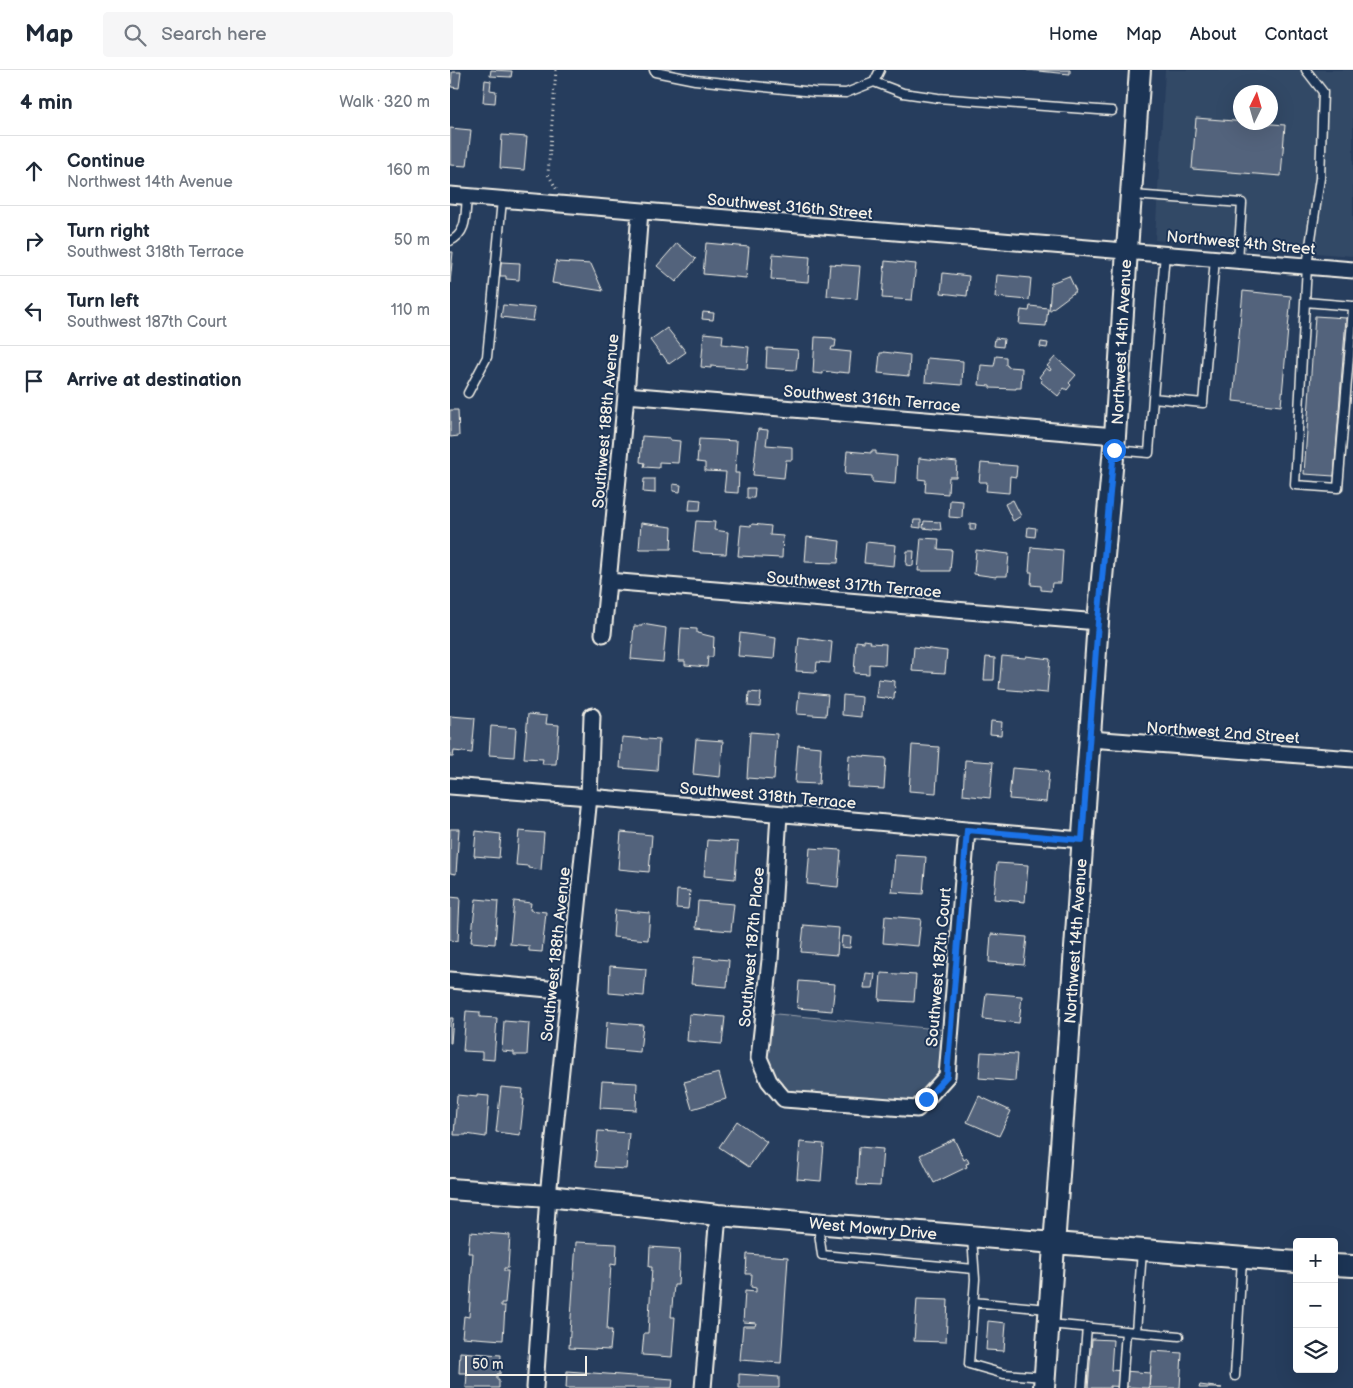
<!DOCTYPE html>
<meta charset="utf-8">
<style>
:root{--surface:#fff;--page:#f6f6f7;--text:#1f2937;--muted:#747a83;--line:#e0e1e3}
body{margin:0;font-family:"Balsamiq Sans",sans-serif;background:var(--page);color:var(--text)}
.controls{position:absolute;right:15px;bottom:15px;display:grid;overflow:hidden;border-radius:5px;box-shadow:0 5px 20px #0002}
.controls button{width:45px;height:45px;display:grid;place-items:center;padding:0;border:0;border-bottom:1px solid var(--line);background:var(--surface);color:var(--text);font:25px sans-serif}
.compass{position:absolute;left:783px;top:15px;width:45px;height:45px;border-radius:50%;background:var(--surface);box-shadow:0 5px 20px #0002;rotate:5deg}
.scale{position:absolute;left:15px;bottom:12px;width:122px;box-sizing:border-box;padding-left:5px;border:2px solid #f4f1e8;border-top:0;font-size:14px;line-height:18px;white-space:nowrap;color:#f4f1e8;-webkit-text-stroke:4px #1d3557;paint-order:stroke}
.stop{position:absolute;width:15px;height:15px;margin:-11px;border:4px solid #1a73e8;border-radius:50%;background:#fff}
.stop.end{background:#1a73e8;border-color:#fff;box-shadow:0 1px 5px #0008}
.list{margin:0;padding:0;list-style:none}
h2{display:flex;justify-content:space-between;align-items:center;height:65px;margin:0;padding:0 20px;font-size:21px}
h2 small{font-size:16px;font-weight:400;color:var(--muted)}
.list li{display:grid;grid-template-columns:32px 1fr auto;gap:15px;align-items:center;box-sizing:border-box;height:70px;padding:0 20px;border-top:1px solid var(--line)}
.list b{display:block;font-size:19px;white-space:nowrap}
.list p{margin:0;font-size:16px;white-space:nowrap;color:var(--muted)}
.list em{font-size:16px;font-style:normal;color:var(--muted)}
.icon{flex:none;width:28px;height:28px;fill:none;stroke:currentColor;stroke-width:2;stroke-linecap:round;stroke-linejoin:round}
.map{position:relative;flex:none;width:903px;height:1318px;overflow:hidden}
header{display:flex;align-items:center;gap:30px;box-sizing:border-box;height:70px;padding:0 25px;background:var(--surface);border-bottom:1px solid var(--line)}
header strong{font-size:24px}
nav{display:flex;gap:28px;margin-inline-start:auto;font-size:18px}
.search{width:350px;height:45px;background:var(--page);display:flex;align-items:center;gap:12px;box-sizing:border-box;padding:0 18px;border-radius:5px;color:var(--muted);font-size:19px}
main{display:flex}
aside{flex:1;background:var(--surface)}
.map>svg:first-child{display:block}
.built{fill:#334966;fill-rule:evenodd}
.green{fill:#40546f;stroke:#9aa2ac}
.building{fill:#52647b;stroke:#f4f1e8}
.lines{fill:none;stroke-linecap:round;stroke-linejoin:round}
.lane-casing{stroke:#f4f1e8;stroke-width:11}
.street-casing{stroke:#f4f1e8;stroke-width:19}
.secondary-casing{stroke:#f4f1e8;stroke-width:24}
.path{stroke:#f4f1e8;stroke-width:3;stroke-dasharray:1 4;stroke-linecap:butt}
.lane{stroke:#1d3557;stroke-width:8}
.street{stroke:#1d3557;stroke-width:15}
.secondary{stroke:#1d3557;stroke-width:20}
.route{stroke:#1a73e8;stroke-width:6}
.labels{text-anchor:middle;stroke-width:4;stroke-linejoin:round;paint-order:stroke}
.street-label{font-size:16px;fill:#f4f1e8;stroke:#1d3557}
</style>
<header>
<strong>Map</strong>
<div class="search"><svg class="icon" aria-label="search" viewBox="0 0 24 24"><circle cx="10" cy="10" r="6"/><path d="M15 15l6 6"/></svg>Search here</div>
<nav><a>Home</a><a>Map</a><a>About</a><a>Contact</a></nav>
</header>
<main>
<aside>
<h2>4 min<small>Walk · 320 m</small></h2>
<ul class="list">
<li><svg class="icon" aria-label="ahead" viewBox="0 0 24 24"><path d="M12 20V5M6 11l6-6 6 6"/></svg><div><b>Continue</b><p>Northwest 14th Avenue</p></div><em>160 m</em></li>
<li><svg class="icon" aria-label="right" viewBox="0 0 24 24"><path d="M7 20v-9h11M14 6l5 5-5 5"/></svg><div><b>Turn right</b><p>Southwest 318th Terrace</p></div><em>50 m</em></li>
<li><svg class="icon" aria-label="left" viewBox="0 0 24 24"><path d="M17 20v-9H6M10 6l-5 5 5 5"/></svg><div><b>Turn left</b><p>Southwest 187th Court</p></div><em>110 m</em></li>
<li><svg class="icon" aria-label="arrive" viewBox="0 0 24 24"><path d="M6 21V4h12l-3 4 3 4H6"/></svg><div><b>Arrive at destination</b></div></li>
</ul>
</aside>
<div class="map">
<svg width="903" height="1318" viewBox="0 0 903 1318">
<rect width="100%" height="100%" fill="#263d5d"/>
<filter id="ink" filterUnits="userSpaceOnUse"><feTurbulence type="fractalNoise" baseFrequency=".02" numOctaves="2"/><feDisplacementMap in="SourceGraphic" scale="10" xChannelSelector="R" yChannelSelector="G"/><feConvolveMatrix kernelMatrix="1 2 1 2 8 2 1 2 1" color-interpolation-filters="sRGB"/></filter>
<g filter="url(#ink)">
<path class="built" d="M715,0H903V186L705,170ZM791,22H821V52H791Z"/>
<path class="green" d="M316,943L498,960L493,1005L466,1037L335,1027L311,987Z"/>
<path class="building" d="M41,0L62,1L61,7L40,6Z
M577,0H620V4Z
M2,2H11L9,18L1,17Z
M35,10L41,11L40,20L46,21L45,33L33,32Z
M746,48L835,55L831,106L742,99Z
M0,58L21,60L17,96L0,95Z
M52,65L77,67L74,100L50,98Z
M227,173L246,189L226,212L207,196Z
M256,173L299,177L296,208L253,204Z
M0,182H3L0,213Z
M323,184L360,187L358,212L321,209Z
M106,190L107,192L141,194L153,221L102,213Z
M435,191L466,194L462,230L432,228Z
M51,192L70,193L69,210L56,209V206H50Z
M380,194L410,196L407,229L377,226Z
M493,203L519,206L517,226L491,223Z
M547,205L581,208L579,230L545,227Z
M619,206L626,221L599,241L601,213Z
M793,221L841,226L831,336L783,331Z
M53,235L85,238L83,251L51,247Z
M580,236L598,238L596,256L569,254L571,240L579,241Z
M253,242L264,243L263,250L252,249Z
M865,246L896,248L884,406L854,404Z
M217,258L236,282L219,294L212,284L211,285L200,270Z
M254,263L273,265L272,274L299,277L297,299L261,296V298L251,297Z
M365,267L383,268V270H386L385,277H382L381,280L401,282L399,303L388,302V303L373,301V304L363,303Z
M545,268L554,269L553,277L544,276Z
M591,272L598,273L597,278L590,277Z
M317,278L348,280L346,300L316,298Z
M433,282L460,285L459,306L428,303L430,283H433Z
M546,286L556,287V295L558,296V297L572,298L571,318H566V319L540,318V316L529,315L531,295L544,296Z
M605,287L626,305L619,313L621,315L617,320L614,318L608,326L591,312L592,310L589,307L596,298L600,301L601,299L597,296Z
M477,288L513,291L512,315L475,312Z
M0,340H8L9,366L0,367Z
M308,359L318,360L316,375L342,377V390H336L334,408L303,405Z
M192,366L220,368V370L230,371L228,393L209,392V398L194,397L195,393L190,392Z
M249,369L287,371L285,403H289L288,423L274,422L276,402L255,401V393L247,392Z
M397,381L421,383V381H426V384L447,386L445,414L422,412V406L395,404Z
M469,388L507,392L506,407H499L498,424L475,422L476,410L468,409Z
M531,393L567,396L566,407L560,406L559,423L536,421L537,412H529Z
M194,409H205V423L193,422Z
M223,414L231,415L230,422L223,421Z
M297,418H305L304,428H297Z
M240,429L251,430L250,440H239Z
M500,430L513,431L512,448L499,447Z
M563,430L571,446L563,451L555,434Z
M464,450H471V458L463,457Z
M246,451L265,452L264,460L278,462L276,484L250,483V482L243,481Z
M474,451L490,452L491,460L473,458Z
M191,453L222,457L221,479H189Z
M520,453L526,454L525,460H520Z
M302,454L321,456L320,465L333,466L332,488L288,486L291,455L301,456Z
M578,457L586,458L585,467L577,466Z
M357,467L390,471L388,493L355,492Z
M471,468L489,469L488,479L502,480L500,501H468Z
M416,472L446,475L444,496L414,493Z
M581,477L613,480L611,513H602L601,521L591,520V516L581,515L582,502H579Z
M526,480L559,484L557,506H546V507L524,504Z
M457,481H464L463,496L456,495Z
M192,554L216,558L213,592L181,589L184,556H192Z
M231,558L247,559V563L264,567L263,587H258L257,597L235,595V591H229Z
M290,563L326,568L324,589L288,586Z
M349,567L382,572L380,593L367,592L366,602L346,601Z
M414,570L421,571L420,573L436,574L435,595L419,594V604L404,603L406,571L414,572Z
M464,577L497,581L495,603L462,601Z
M552,586L575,588L576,586L600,589L597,623L549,619Z
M536,587L545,588L544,610H534Z
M428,609L445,611L444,629L426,627Z
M299,622L311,623L310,637L298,636Z
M349,622L378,625L376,646L347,644Z
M393,625L412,627L411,647L392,645Z
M78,644L97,646L96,654L109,655L106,694H92L93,689L74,688Z
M0,646L25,648L22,683L4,681L3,687H0Z
M541,651L552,652L551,665L540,664Z
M41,656L66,658L64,687L39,685Z
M300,662L327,664L324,710L297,708Z
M172,667L209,670L207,701L170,698Z
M246,669L273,671L270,707L243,704Z
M348,675L371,677L369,714L345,713Z
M462,675L489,677L486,723L459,721Z
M399,685L436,688L434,719L397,717Z
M515,690L543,692L540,728L513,725Z
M562,698L599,701L596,732L559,729Z
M0,759H9L6,804L0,803Z
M26,761L51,764L49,788L24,786Z
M69,761L94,763L91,800L78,798V796L66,795Z
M171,762L202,765L199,802L168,799Z
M257,770L288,772L285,809L254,806Z
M360,778L391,780L388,817L357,814Z
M445,785L476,787L473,824L442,822Z
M547,793L578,795L575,832L544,829Z
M227,820L240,821L238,839L226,838Z
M0,827L10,828L8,871L0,870Z
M26,829L48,831L45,874L21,872Z
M64,831L81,833L80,840L96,842L92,882L79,881V876L60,874Z
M248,831L284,834L281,861L246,858Z
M165,840L200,843L198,870L163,867Z
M435,846L471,849L468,876L433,873Z
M354,855L389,858L387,885L351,882Z
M541,864L577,867L574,895L539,892Z
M392,866L401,867L400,878L391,877Z
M244,887L279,890L277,917L241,914Z
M160,896L196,899L194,926L159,923Z
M416,903L425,904L423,918H414Z
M431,903L466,905L464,932L429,930Z
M349,911L385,914L382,941L347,938Z
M536,923L572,926L569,953L533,949Z
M16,941L30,942V947L47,948L44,990L32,989V982L13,981Z
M239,944L275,947L272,974L237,971Z
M0,948H3L1,973H0Z
M54,951L79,953L77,985H64V982L52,981Z
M157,952L193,955L190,982L155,979Z
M531,982L567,984L565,1011L529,1008Z
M269,1003L276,1029L242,1039L234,1012Z
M152,1011L187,1013L186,1040L150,1038Z
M51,1017L73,1019L72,1029H74L70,1065L46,1062Z
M7,1025L27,1027V1025L39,1026L36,1067L16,1064V1065H4Z
M529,1026L561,1041L549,1066L517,1052Z
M287,1051L317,1072L299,1097L269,1077Z
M148,1061L179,1063L176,1099L145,1097Z
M504,1069L514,1090L517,1088L519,1093L516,1094L517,1097L484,1113L470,1085Z
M350,1072L374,1074L371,1111L347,1109Z
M409,1077L433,1079L430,1116L407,1115Z
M20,1162L60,1165L58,1198H54V1201H58L55,1233H51V1236H55L53,1270L12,1267L14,1246L19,1247L23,1183H18Z
M126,1172L167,1174L166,1195L161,1194L157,1260H162L160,1280L119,1278Z
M200,1177L230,1179L228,1215H224L221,1247H225L222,1287L192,1285L194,1263H198L202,1197H199Z
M297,1184L338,1187L331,1293L290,1290L293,1256H305L306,1253L293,1252L295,1221L306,1222V1218L301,1217L302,1204H296Z
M467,1229L498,1230L496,1272L464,1271Z
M538,1251L556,1253L554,1281L536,1280Z
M642,1269L663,1270L661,1300L700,1303L699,1318L660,1316V1318H638Z
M702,1281L732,1283L730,1318H699Z
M10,1282L51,1285L50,1304H47V1310H49V1318H16L17,1303H9Z
M117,1301L223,1309L222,1318H116Z
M289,1304L329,1307V1318H289Z
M750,1315L772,1318H749Z"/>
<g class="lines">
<g class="lane-casing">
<path id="lane" d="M204,0L205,2L245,10L364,22L396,23L424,12L430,0
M856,0L873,22L870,108L857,196L845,415L888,418L903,239
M424,12L453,23L488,28L662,41
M683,125L792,133L788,190
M0,171C18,163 15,144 17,127
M715,183L703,328L753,333L765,188
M855,232L903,236
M18,323L37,287L52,130
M664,380L699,383L703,328
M368,1155L372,1185L524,1199
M522,1168L525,1209L519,1294L554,1304L595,1307
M523,1232L598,1239
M599,1254L686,1262L692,1181
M686,1262L729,1266
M785,1306L792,1189
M632,1318L637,1257
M672,1318L676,1261"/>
</g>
<g class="street-casing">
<path id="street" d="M0,125L903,200
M176,325L665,366
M158,511L648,552
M153,564L176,325L190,141
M640,669L903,689
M0,716L139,727L632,770
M329,744L320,890L309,988L319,1011L334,1029L467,1039L497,1006L517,760
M0,910L120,921
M85,1318L98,1126L139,727L142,646
M253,1318L268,1145"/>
</g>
<g class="secondary-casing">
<path id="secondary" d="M0,1119L98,1126L268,1145L604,1173L847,1192
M884,1195L903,1196
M594,1318L648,552L665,366L677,180L690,0"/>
</g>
<path class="path" d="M106,0L98,104L107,120"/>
<use href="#lane" class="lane"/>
<use href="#street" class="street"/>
<use href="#secondary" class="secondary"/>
</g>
</g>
<g class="lines" filter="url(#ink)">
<path class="route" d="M476,1029L497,1006L517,760L632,770L648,552L664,380"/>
</g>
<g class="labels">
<g class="street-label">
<text transform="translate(340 136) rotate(5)" y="6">Southwest 316th Street</text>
<text transform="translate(791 172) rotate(5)" y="6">Northwest 4th Street</text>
<text transform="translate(671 272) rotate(-87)" y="6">Northwest 14th Avenue</text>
<text transform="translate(422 328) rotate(5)" y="6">Southwest 316th Terrace</text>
<text transform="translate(155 351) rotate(-85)" y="6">Southwest 188th Avenue</text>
<text transform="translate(404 514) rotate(5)" y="6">Southwest 317th Terrace</text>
<text transform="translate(773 662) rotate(4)" y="6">Northwest 2nd Street</text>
<text transform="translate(318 725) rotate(5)" y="6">Southwest 318th Terrace</text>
<text transform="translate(625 871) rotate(-86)" y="6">Northwest 14th Avenue</text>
<text transform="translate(301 877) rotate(-85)" y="6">Southwest 187th Place</text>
<text transform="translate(105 884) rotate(-84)" y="6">Southwest 188th Avenue</text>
<text transform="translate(488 897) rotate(-85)" y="6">Southwest 187th Court</text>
<text transform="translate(423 1158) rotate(5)" y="6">West Mowry Drive</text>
</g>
</g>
</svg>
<div class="controls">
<button>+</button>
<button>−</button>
<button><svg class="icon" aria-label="layers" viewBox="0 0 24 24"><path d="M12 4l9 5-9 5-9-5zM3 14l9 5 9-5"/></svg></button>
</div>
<svg class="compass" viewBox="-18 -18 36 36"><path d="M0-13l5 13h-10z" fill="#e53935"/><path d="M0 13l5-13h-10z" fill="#747a83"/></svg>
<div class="scale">50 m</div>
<div class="stop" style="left:664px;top:380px"></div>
<div class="stop end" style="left:476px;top:1029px"></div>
</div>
</main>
